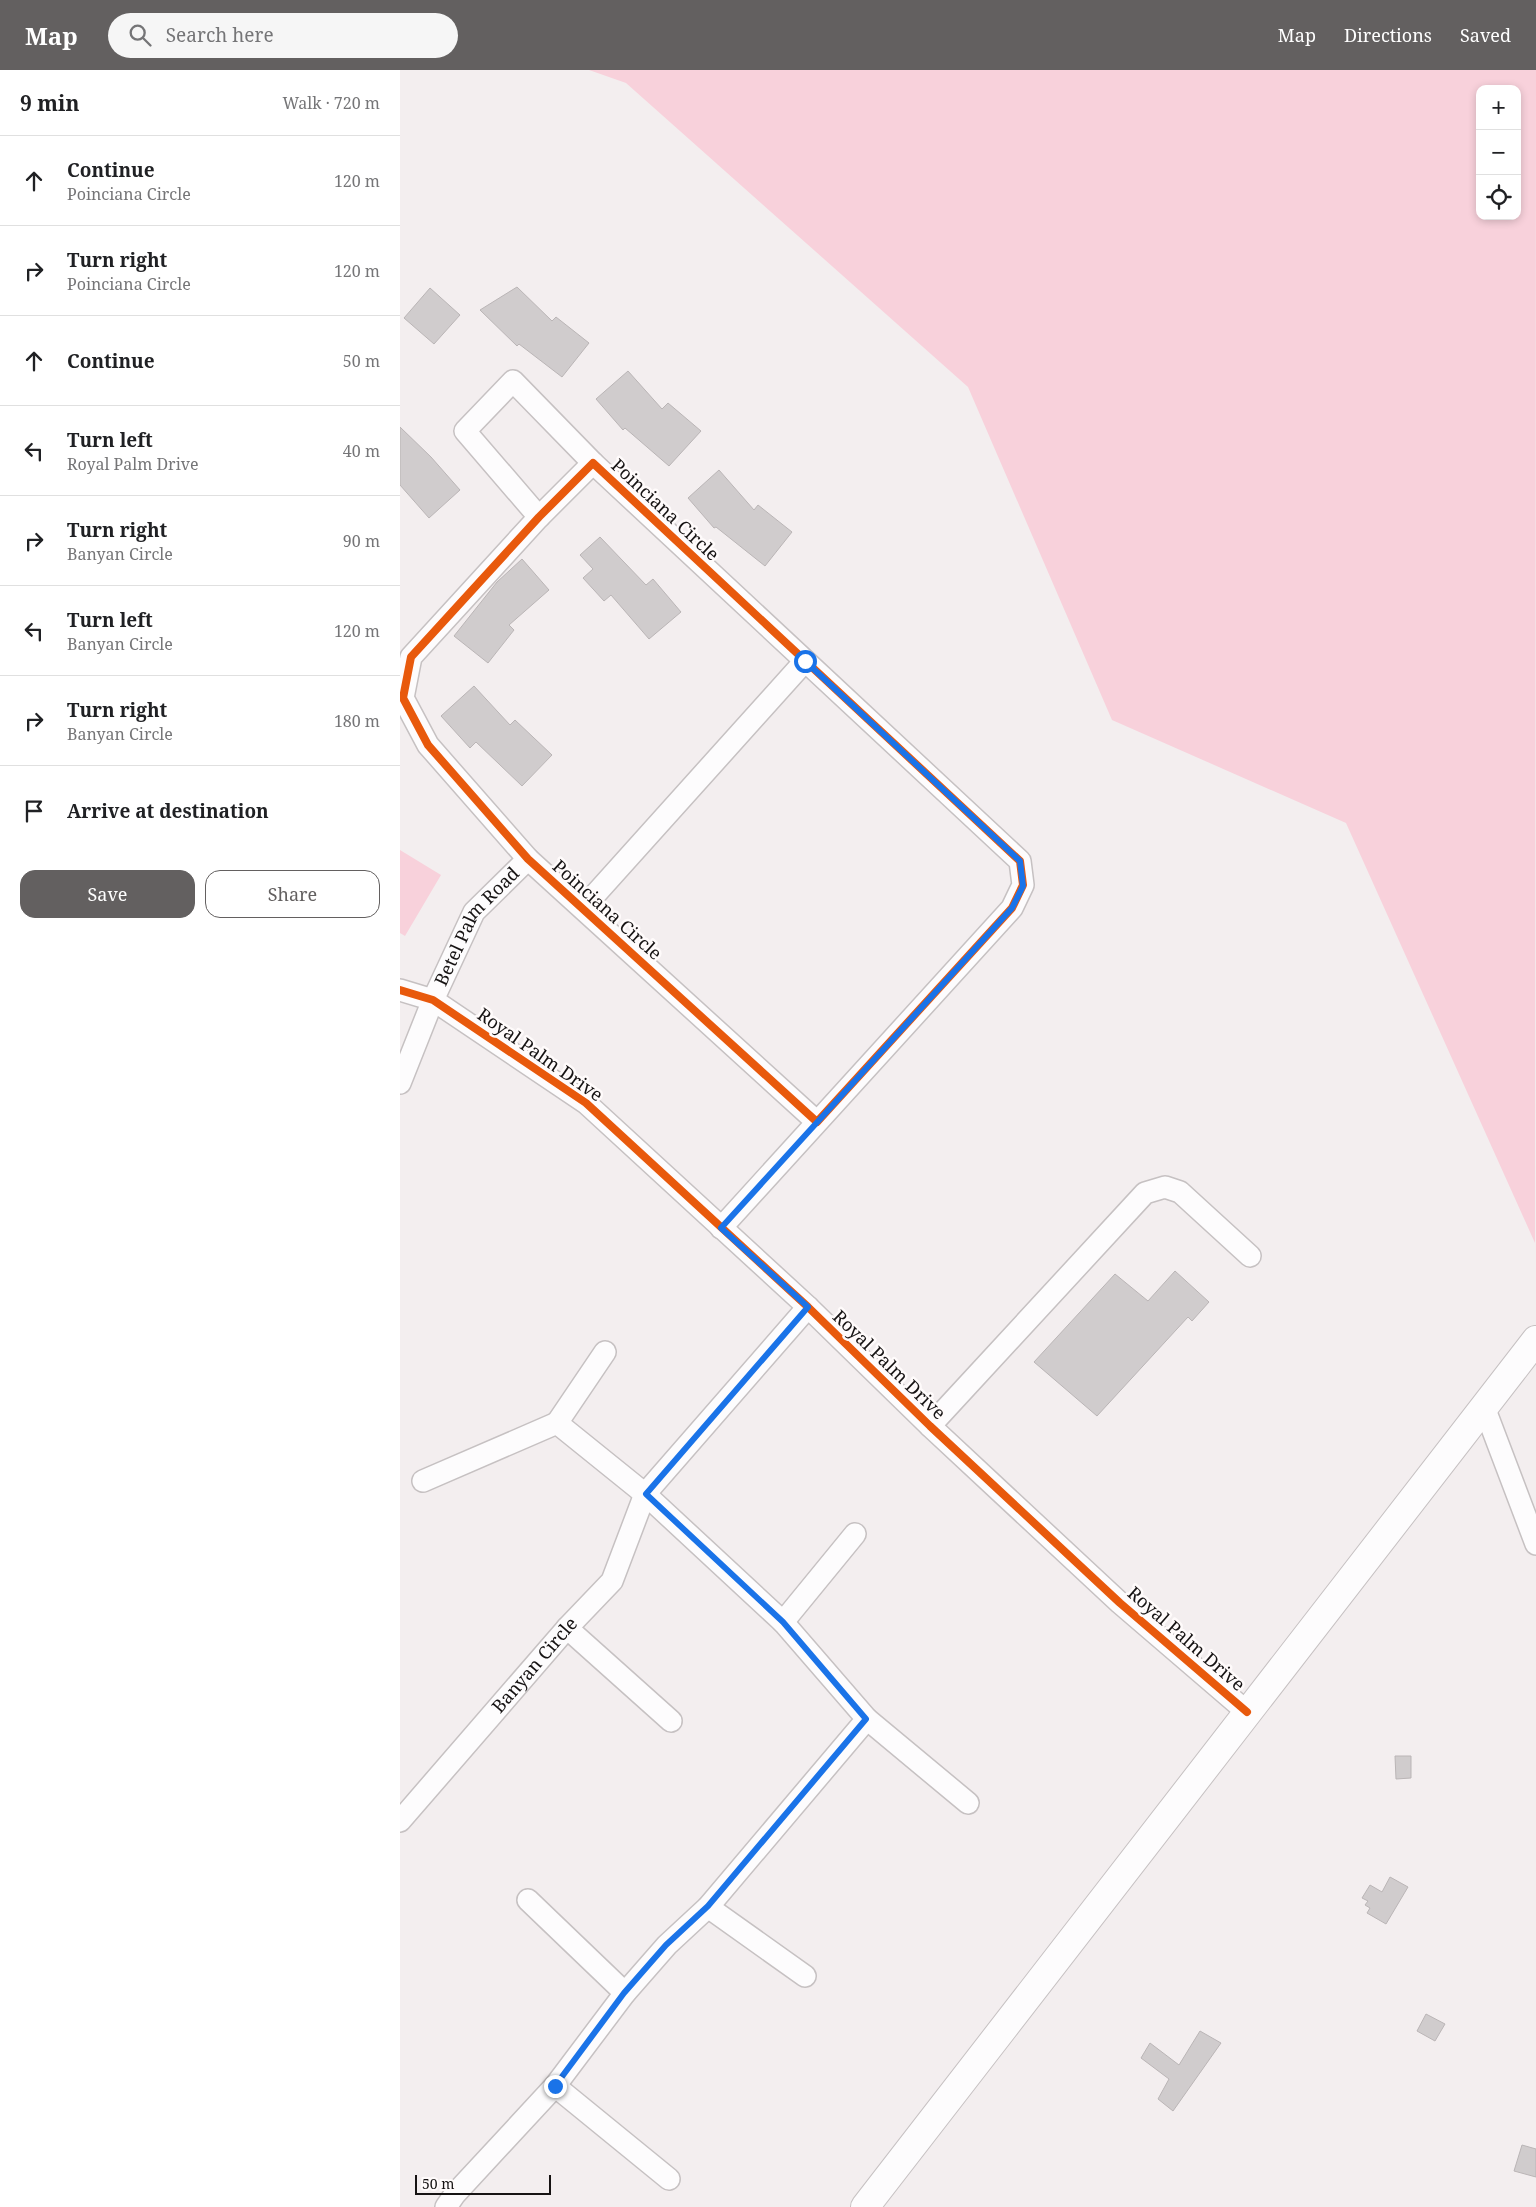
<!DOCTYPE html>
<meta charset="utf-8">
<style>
:root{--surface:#fff;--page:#f6f6f6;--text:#202124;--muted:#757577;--line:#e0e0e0;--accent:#636060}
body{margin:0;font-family:"Noto Serif",serif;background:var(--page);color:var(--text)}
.controls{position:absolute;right:15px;top:15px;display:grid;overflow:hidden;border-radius:10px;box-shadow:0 2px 8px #0003}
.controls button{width:45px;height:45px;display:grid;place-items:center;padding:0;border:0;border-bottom:1px solid var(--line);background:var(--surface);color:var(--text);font:25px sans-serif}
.scale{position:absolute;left:15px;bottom:12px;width:136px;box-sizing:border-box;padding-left:5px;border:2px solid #161313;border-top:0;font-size:14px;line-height:18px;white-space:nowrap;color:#161313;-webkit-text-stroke:4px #fffbfb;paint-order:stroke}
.stop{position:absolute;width:15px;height:15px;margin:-11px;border:4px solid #1a73e8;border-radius:50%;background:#fff}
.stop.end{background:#1a73e8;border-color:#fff;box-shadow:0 1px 5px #0008}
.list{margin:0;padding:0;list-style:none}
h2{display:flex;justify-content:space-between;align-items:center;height:65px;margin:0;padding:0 20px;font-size:21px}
h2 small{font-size:16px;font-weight:400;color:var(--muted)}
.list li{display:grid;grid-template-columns:32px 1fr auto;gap:15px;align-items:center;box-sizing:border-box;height:90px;padding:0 20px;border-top:1px solid var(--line)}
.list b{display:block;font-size:19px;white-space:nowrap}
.list p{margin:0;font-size:16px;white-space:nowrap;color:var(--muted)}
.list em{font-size:16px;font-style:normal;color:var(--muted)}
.actions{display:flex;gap:10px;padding:15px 20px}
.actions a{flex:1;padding:11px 0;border:1px solid var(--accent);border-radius:15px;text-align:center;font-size:18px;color:var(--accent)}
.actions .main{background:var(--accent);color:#fff}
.icon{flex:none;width:28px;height:28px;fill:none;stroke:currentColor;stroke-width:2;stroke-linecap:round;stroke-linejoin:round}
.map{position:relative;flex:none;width:1136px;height:2137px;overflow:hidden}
header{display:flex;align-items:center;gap:30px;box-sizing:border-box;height:70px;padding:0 25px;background:var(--accent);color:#fff}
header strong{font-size:24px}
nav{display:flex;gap:28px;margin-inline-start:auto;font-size:18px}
.search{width:350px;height:45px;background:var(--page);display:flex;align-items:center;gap:12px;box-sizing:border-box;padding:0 18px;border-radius:28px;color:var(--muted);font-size:19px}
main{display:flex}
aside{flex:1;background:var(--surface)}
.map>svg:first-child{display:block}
.green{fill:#f8d1db;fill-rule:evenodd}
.building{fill:#d0cccd;stroke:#bab5b6}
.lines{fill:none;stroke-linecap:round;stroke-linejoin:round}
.minor-casing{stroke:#c6c1c2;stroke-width:24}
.major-casing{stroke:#c6c1c2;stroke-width:30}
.minor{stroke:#fdfcfd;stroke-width:21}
.major{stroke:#fdfcfd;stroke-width:28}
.cycleway-casing{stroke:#fffbfb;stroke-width:11}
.cycleway{stroke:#e8590c;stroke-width:8}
.route{stroke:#1a73e8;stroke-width:6}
.labels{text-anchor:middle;stroke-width:5;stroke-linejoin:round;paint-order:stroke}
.street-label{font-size:18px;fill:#161313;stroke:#fffbfb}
</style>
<header>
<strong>Map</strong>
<div class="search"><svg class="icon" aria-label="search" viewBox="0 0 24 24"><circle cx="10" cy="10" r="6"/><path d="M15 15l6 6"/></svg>Search here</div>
<nav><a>Map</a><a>Directions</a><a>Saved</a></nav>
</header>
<main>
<aside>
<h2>9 min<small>Walk · 720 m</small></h2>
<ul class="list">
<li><svg class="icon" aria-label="ahead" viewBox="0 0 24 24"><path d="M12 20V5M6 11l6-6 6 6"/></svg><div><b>Continue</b><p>Poinciana Circle</p></div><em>120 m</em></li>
<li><svg class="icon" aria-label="right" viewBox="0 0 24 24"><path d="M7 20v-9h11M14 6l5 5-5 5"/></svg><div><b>Turn right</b><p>Poinciana Circle</p></div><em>120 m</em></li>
<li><svg class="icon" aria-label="ahead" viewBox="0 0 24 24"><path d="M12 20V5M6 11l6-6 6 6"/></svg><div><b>Continue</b></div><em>50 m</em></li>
<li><svg class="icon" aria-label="left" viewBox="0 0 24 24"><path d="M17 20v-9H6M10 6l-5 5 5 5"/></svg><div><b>Turn left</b><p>Royal Palm Drive</p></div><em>40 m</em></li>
<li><svg class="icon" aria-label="right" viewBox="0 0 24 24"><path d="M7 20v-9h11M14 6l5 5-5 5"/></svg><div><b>Turn right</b><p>Banyan Circle</p></div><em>90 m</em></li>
<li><svg class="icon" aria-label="left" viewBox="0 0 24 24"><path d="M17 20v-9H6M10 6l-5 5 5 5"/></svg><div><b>Turn left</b><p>Banyan Circle</p></div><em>120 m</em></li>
<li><svg class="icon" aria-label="right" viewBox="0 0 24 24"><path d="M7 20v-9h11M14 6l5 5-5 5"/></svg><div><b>Turn right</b><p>Banyan Circle</p></div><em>180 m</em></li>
<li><svg class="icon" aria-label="arrive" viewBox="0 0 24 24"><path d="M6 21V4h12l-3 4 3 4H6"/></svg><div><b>Arrive at destination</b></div></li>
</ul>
<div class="actions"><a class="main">Save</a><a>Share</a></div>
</aside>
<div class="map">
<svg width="1136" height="2137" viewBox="0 0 1136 2137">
<rect width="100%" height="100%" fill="#f3eeef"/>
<path class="green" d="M189,0H1136L1135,1173L946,753L712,650L568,317L226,13ZM1080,19H1117V146H1080Z
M0,780L41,805L5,866L0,863Z"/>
<path class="building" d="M117,217L152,251L156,247L189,273L162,307L119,274L117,276L80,240Z
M30,218L60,245L34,274L4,248Z
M228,301L262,339L268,333L301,361L269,396L225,358L223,360L196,329Z
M0,357L31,387L60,420L29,448L0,415Z
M319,400L354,440L358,435L392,462L365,496L316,457L314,458L288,428Z
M200,467L246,515L253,509L281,542L249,569L211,525L204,531L183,508L193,499L180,485Z
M122,489L149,520L109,555L114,560L88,593L54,566L97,512Z
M74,616L110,655L115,650L152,685L122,716L76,672L70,678L41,646Z
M775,1201L809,1232L792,1251L788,1247L697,1346L634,1292L715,1204L748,1231Z
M995,1686H1011V1708L996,1709Z
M990,1807L1008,1817L986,1854L967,1843L970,1838L965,1835L968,1831L962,1828L970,1815L982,1822Z
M1026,1944L1045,1954L1035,1971L1017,1961Z
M800,1961L821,1973L773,2041L758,2029L769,2009L741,1988L750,1973L779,1995Z
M1122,2075L1136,2079V2107L1114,2101Z"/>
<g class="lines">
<g class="minor-casing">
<g id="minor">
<path d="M139,447L65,361L113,311L193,393"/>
<path d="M183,838L405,591"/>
<path d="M0,920L33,930L186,1033L408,1237L530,1356L720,1533L847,1642"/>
<path id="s1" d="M0,1013L33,930L74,842L128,789"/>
<path d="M321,1158L612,838L623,815L620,791L193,393L139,447L11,587L3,628L28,675L128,789L417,1052"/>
<path d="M1084,1337L1136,1474"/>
<path d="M530,1356L745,1123L765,1117L780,1122L850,1186"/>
<path d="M23,1411L157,1353"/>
<path d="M383,1552L455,1464"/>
<path d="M167,1558L271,1651"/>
<path d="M467,1649L568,1733"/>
<path id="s2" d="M0,1751L167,1558L212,1511L245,1424L408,1237"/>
<path d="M128,1830L225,1923"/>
<path d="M308,1837L405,1906"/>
<path d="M155,2016L269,2109"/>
<path d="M46,2137L55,2124L155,2016L225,1923L267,1875L308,1837L467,1649L383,1552L245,1424L157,1353L205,1282"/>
</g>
</g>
<g class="major-casing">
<path id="major" d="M465,2137L1136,1270"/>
</g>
<use href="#minor" class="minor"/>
<use href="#major" class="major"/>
<g class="cycleway-casing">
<path id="cycleway" d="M193,393L620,791L623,815L612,838L417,1052L128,789L28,675L3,628L11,587L139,447Z
M0,920L33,930L186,1033L408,1237L530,1356L720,1533L847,1642"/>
</g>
<use href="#cycleway" class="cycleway"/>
</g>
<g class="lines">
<path class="route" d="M155,2016L224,1923L266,1875L308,1836L466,1649L383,1552L246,1424L408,1237L321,1158L612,838L623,816L620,791L405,591"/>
</g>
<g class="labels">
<g class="street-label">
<text transform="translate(265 440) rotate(43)" y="6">Poinciana Circle</text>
<text transform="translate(207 840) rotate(42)" y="6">Poinciana Circle</text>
<text dy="6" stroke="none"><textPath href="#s1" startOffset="176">Betel Palm Road</textPath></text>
<text transform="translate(140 985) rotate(35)" y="6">Royal Palm Drive</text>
<text transform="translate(489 1295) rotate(44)" y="6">Royal Palm Drive</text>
<text transform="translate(786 1569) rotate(41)" y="6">Royal Palm Drive</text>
<text dy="6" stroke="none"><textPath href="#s2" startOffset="206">Banyan Circle</textPath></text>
</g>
</g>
</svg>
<div class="controls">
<button>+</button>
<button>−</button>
<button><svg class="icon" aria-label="locate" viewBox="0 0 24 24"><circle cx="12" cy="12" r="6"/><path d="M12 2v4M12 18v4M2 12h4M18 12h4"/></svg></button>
</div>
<div class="scale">50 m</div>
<div class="stop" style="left:405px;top:591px"></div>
<div class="stop end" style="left:155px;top:2016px"></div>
</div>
</main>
